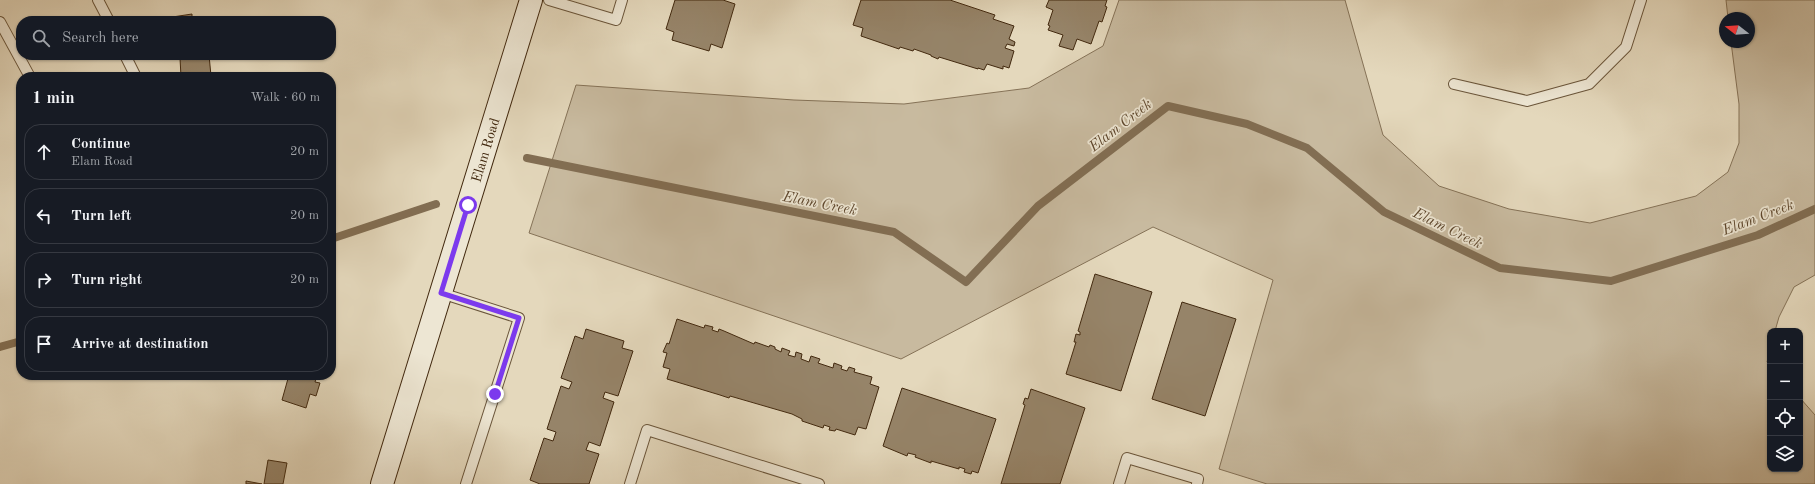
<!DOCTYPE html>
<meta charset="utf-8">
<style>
:root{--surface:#171b24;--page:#242831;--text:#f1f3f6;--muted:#9ea1a6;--line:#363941}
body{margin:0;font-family:"Old Standard TT",serif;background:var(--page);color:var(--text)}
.controls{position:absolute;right:12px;bottom:12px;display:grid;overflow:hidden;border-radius:8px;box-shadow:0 1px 3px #0004}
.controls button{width:36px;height:36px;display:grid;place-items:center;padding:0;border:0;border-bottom:1px solid var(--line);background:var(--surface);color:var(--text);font:20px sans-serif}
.compass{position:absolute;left:1719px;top:12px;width:36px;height:36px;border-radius:50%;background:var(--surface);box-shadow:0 1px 3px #0004;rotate:287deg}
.stop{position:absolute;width:12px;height:12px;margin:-9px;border:3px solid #7c3aed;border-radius:50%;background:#fff}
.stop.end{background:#7c3aed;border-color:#fff;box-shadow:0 1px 4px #0008}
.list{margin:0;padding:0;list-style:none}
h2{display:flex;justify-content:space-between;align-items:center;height:52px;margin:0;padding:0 16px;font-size:17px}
h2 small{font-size:13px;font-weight:400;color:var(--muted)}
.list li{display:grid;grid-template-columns:26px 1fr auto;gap:12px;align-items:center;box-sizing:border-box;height:56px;margin:0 8px 8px;padding:0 8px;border:1px solid var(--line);border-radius:16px}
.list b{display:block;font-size:15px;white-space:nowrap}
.list p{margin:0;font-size:13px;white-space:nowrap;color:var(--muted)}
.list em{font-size:13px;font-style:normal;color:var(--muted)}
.icon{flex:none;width:22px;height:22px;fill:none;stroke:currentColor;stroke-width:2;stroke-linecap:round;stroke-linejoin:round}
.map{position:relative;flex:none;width:1815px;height:484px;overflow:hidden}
.search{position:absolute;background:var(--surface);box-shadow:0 1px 3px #0004;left:16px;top:16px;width:320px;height:44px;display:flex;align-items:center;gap:10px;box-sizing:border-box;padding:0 14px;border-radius:16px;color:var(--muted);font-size:15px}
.panel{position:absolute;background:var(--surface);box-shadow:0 1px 3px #0004;left:16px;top:72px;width:320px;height:308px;border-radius:16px}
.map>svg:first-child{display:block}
.green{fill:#c8ba9f;stroke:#857257}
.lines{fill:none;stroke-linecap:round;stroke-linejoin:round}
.stream{stroke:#826e53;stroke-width:8}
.building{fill:#968469;stroke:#42290f}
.service-casing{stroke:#6a553a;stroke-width:12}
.secondary-casing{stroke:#42290f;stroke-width:24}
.service{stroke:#ede6d3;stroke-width:10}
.secondary{stroke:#ede6d3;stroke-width:22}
.route{stroke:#7c3aed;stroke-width:5}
.labels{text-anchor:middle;stroke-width:3.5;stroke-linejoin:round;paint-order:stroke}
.street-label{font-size:14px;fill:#42290f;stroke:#ede6d3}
.water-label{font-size:15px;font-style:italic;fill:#5d462c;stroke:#ede6d3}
</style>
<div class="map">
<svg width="1815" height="484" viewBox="0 0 1815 484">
<rect width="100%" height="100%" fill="#e4d8bc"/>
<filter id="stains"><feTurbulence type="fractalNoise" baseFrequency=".005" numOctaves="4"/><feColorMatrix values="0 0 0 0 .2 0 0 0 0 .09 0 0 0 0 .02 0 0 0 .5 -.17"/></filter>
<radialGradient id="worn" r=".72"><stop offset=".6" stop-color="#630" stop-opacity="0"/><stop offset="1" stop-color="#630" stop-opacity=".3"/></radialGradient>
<path class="green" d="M1119,0H1345L1383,135L1439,186L1509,209L1590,223L1696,196L1728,172L1739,143V104L1731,42H1749V18H1728L1726,0H1815V275L1794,287L1779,317L1775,331H1770V352L1767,362L1770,365V469H1800V398L1815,415V484H1267L1219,469L1273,280L1153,227L901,359L529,233L576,85L794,100L904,104L1029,88L1103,46Z"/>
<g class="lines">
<path class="stream" d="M527,158L894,232L966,282L1038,206L1168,106L1247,124L1307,148L1384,212L1500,268L1611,281L1758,235L1815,209
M331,239L436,204
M0,347L21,341"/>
</g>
<path class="building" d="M675,0H723L735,4L722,48L711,44L709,51L672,40L674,32L666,29Z
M861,0H950L995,15L993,19L1014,26L1009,39L1015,42L1014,46L1007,44L1005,48L1014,51L1009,68L1003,66V69L987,64L984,70L978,68V69L939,57L938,59L931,56V55L914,49L913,51L900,47L899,49L861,36L863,28L853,25Z
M1049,0H1107L1105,6L1107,7L1102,22L1099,21L1091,44L1077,39L1073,50L1059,46L1063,35L1048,30L1050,26L1048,25L1053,10L1046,7Z
M192,14V19H207V21H166V18Z
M169,55H209L211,76L181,77L180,58H169Z
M1095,274L1152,292L1121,391L1066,374L1076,342H1074L1076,334L1080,335V332L1078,331Z
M1182,302L1236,319L1205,416L1152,399Z
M677,319L704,328L705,325L713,327L712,330L718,332L719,329L724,331L754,344L755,342L769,347L770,345L775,347V349L781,352L782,348L790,351L788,355L795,357L796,352L802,354L801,359L809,362L811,356L820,359L818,363L833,368L834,363L842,366L841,369L847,371L849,367L855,369L854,372L872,377L870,384L879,387L866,429L858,427L855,435L836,429L835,431L829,430L830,427L824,425L823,428L802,421V419L792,414L730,396L729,398L720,395L667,379L670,369L663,367L667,353L663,352L667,343L669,344Z
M586,329L624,341L622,348L633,351L618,396L605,392L603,398L614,402L600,446L589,442L586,450L599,454L589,484H540L530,480L544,438L553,441L556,432L547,429L561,386L569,389L572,382L561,378L575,336L583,339Z
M289,375H317L315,382L320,383L316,396L310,394L306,408L282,400Z
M902,388L996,419L978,473L972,471L971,474L964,472L965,469L959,467V469L931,461V463L915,457L916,455L908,453L907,456L883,446Z
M1031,389L1085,408L1060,484H1001L1025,405L1023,404L1025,398L1028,399Z
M268,460L287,463L283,484H264Z
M246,481L262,484H246Z"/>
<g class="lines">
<g class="service-casing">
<path id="service" d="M98,0L109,21
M549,0L616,20L622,0
M0,22L30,77
M125,55L136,77
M1454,84L1527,101L1589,84L1626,47L1641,0
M441,293L519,318L466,484
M630,484L647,430L819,484
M1119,484L1127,458L1198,479L1197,484"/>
</g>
<g class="secondary-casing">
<path id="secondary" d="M382,484L531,0"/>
</g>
<use href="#service" class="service"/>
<use href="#secondary" class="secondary"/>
</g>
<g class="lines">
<path class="route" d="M468,205L441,293L519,318L495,394"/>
</g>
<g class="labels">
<g class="street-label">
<text transform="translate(485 150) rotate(-73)" y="5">Elam Road</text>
</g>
<g class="water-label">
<text transform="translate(1120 125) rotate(-38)" y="5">Elam Creek</text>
<text transform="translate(820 203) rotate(11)" y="5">Elam Creek</text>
<text transform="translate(1758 217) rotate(-21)" y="5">Elam Creek</text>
<text transform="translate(1448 228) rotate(26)" y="5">Elam Creek</text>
</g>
</g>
<rect width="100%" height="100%" filter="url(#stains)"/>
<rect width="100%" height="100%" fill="url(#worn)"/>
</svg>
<div class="controls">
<button>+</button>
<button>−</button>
<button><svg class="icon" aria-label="locate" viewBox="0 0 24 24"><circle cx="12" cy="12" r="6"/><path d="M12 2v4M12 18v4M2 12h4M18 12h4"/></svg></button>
<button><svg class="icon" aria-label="layers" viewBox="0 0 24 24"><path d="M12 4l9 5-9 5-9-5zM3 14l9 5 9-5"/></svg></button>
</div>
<svg class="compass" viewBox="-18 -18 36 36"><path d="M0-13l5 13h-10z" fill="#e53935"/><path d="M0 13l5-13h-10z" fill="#9ea1a6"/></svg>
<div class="stop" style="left:468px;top:205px"></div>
<div class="stop end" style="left:495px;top:394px"></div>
<div class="search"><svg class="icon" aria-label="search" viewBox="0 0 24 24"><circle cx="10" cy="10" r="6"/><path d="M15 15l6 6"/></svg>Search here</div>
<section class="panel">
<h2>1 min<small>Walk · 60 m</small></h2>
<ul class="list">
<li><svg class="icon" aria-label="ahead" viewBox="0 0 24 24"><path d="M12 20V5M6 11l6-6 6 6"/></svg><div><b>Continue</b><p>Elam Road</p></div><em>20 m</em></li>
<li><svg class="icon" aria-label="left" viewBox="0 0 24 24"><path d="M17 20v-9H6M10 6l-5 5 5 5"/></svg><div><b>Turn left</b></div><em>20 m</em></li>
<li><svg class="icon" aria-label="right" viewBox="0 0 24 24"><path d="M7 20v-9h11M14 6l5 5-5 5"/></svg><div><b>Turn right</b></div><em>20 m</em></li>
<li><svg class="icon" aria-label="arrive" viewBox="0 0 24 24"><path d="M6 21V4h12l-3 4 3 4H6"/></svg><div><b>Arrive at destination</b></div></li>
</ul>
</section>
</div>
